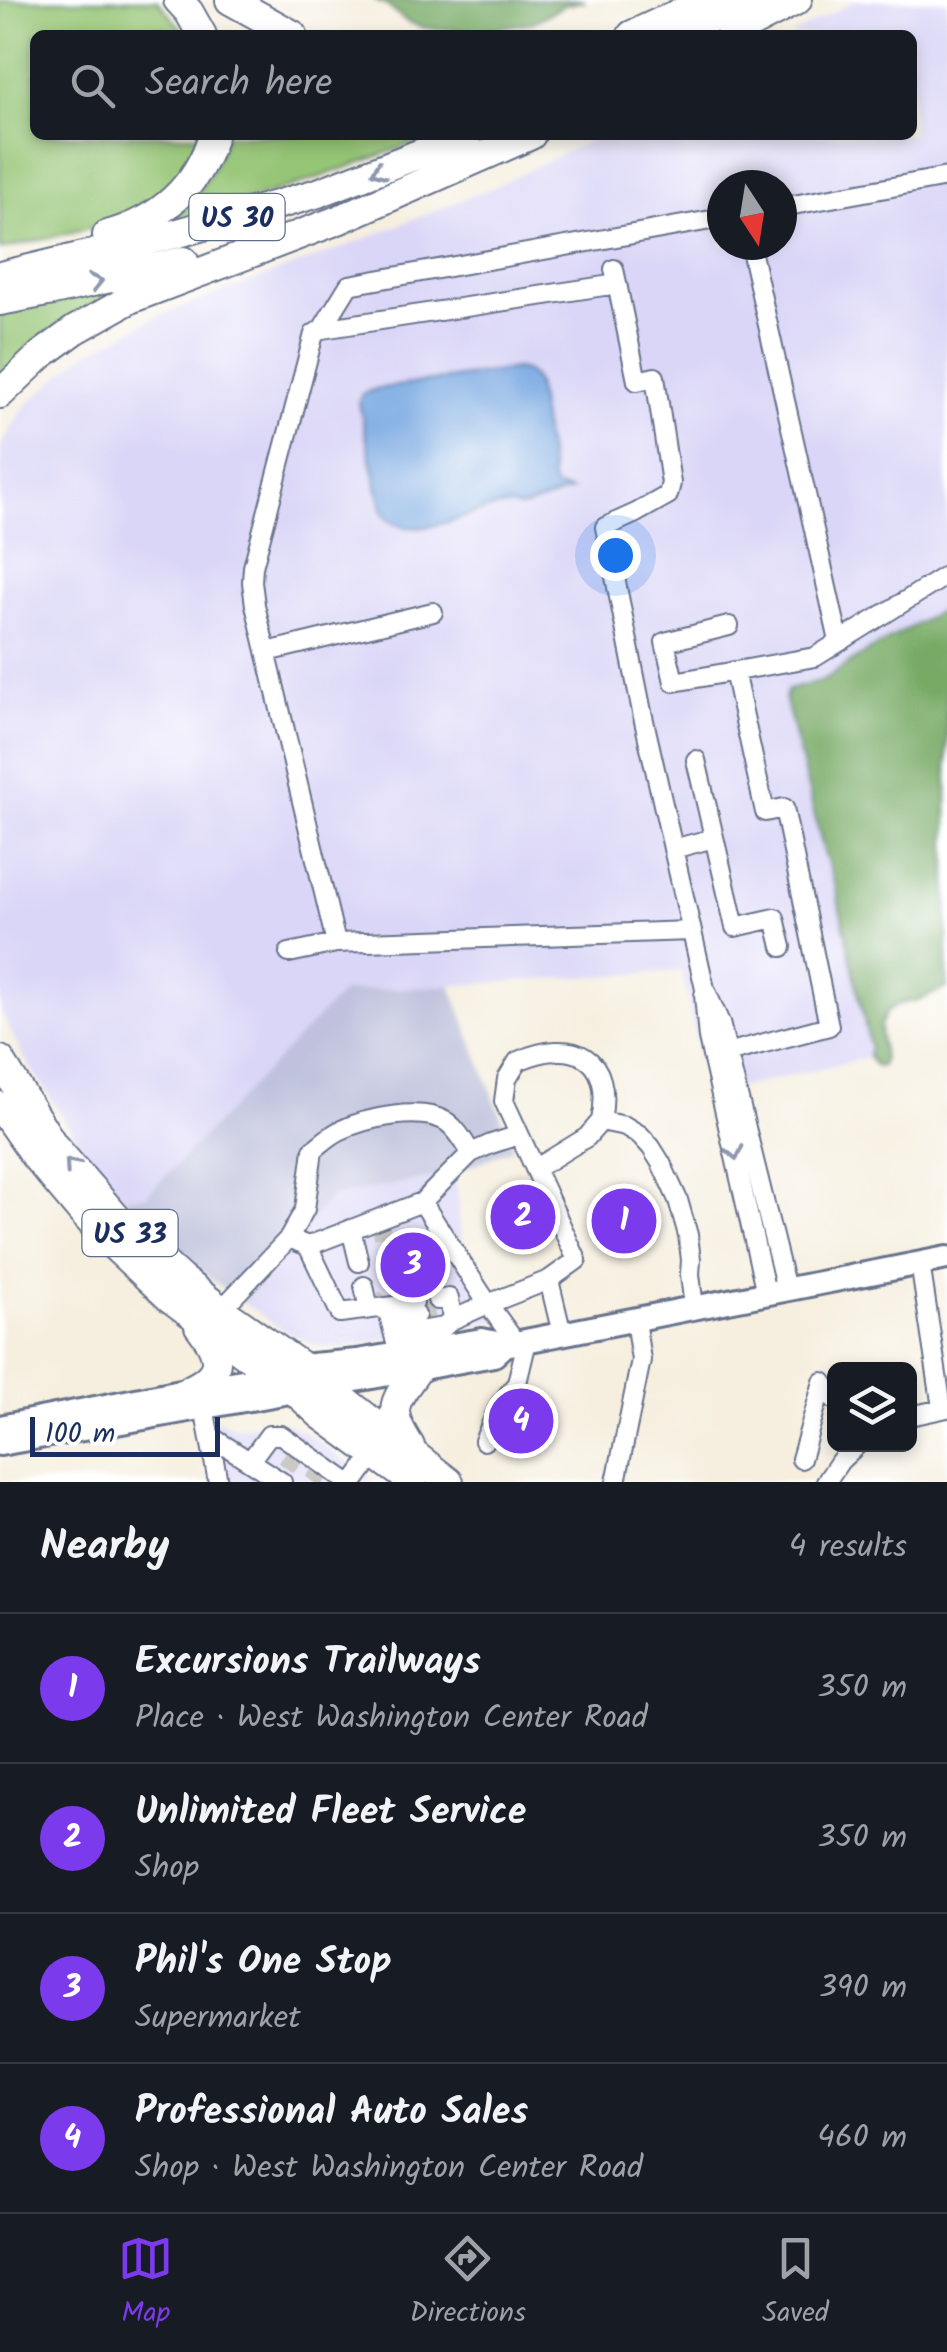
<!DOCTYPE html>
<meta charset="utf-8">
<style>
:root{--surface:#171b24;--page:#20242c;--text:#f1f3f6;--muted:#9ea1a6;--line:#363941;--accent:#7c3aed}
body{margin:0;font-family:Kalam,sans-serif;background:var(--page);color:var(--text)}
.controls{position:absolute;right:30px;bottom:30px;display:grid;overflow:hidden;border-radius:15px;box-shadow:0 5px 15px #0003}
.controls button{width:90px;height:90px;display:grid;place-items:center;padding:0;border:0;border-bottom:2px solid var(--line);background:var(--surface);color:var(--text);font:50px sans-serif}
.compass{position:absolute;left:707px;top:170px;width:90px;height:90px;border-radius:50%;background:var(--surface);box-shadow:0 5px 15px #0003;rotate:168deg}
.scale{position:absolute;left:30px;bottom:25px;width:190px;box-sizing:border-box;padding-left:10px;border:5px solid #1b2f5e;border-top:0;font-size:28px;line-height:35px;white-space:nowrap;color:#1b2f5e;-webkit-text-stroke:8px #fff;paint-order:stroke}
.you{position:absolute;left:615px;top:555px;width:35px;height:35px;margin:-25px;border:8px solid #fff;border-radius:50%;background:#1a73e8;box-shadow:0 0 0 15px #1a73e833}
.badge{display:grid;place-items:center;width:65px;height:65px;border-radius:50%;background:var(--accent);color:#fff;font-size:32px;font-weight:700}
.pin{position:absolute;translate:-50% -50%;border:5px solid #fff;box-shadow:0 2px 10px #0006}
.list{margin:0;padding:0;list-style:none}
h2{display:flex;justify-content:space-between;align-items:center;height:130px;margin:0;padding:0 40px;font-size:42px}
h2 small{font-size:32px;font-weight:400;color:var(--muted)}
.list li{display:grid;grid-template-columns:65px 1fr auto;gap:30px;align-items:center;box-sizing:border-box;height:150px;padding:0 40px;border-top:2px solid var(--line)}
.list b{display:block;font-size:38px;white-space:nowrap}
.list p{margin:0;font-size:32px;white-space:nowrap;color:var(--muted)}
.list em{font-size:32px;font-style:normal;color:var(--muted)}
.icon{flex:none;width:55px;height:55px;fill:none;stroke:currentColor;stroke-width:2;stroke-linecap:round;stroke-linejoin:round}
.map{position:relative;flex:none;width:947px;height:1482px;overflow:hidden}
.search{position:absolute;background:var(--surface);box-shadow:0 5px 15px #0003;left:30px;right:30px;top:30px;height:110px;display:flex;align-items:center;gap:25px;box-sizing:border-box;padding:0 35px;border-radius:15px;color:var(--muted);font-size:38px}
.sheet{height:730px;background:var(--surface)}
nav{display:flex;justify-content:space-around;align-items:center;box-sizing:border-box;height:140px;border-top:2px solid var(--line);background:var(--surface);font-size:28px;color:var(--muted)}
nav a{display:grid;justify-items:center;gap:5px}
nav .on{color:var(--accent)}
.map>svg:first-child{display:block}
.built{fill:#dad6f7;fill-rule:evenodd}
.industrial{fill:#c0c2dd}
.green{fill:#95c575;stroke:#587a6a;stroke-width:2.5}
.forest{fill:#78aa66;stroke:#4a6c62;stroke-width:2.5}
.water{fill:#77a7e1;stroke:#496ba0;stroke-width:2.5}
.lines{fill:none;stroke-linecap:round;stroke-linejoin:round}
.minor-tunnel{stroke:#cac9c5;stroke-width:18;stroke-dasharray:18 9;stroke-linecap:butt}
.minor-casing{stroke:#68728b;stroke-width:22}
.major-casing{stroke:#68728b;stroke-width:28}
.highway-casing{stroke:#68728b;stroke-width:32}
.minor{stroke:#fff;stroke-width:18}
.major{stroke:#fff;stroke-width:22}
.highway{stroke:#fff;stroke-width:28}
.oneway{stroke:#8d97ae}
.labels{text-anchor:middle;stroke-width:8;stroke-linejoin:round;paint-order:stroke}
.shield{fill:#fff;stroke:#5f6d8e;stroke-width:2.5}
.shield-label{font-size:28px;font-weight:bold;fill:#1b2f5e}
</style>
<div class="map">
<svg width="947" height="1482" viewBox="0 0 947 1482">
<rect width="100%" height="100%" fill="#fff"/>
<filter id="ink" filterUnits="userSpaceOnUse"><feTurbulence type="fractalNoise" baseFrequency=".01" numOctaves="2"/><feDisplacementMap in="SourceGraphic" scale="20" xChannelSelector="R" yChannelSelector="G"/><feConvolveMatrix kernelMatrix="1 2 1 2 8 2 1 2 1" color-interpolation-filters="sRGB"/></filter>
<filter id="wash" filterUnits="userSpaceOnUse"><feTurbulence type="fractalNoise" baseFrequency=".0048" numOctaves="4" result="noise"/><feDisplacementMap in="SourceGraphic" scale="40" xChannelSelector="R" yChannelSelector="G"/><feGaussianBlur stdDeviation="2.25" result="paint"/><feColorMatrix in="noise" values="0 0 0 0 0 0 0 0 0 0 0 0 0 0 0 0 0 1.4 0 .05"/><feComposite in="paint" operator="in"/></filter>
<g filter="url(#wash)">
<rect width="100%" height="100%" fill="#f6efdf"/>
<path class="built" d="M856,0H947V616L875,1056L708,1095L681,971L343,992L146,1196L123,1197L75,1136L22,1054L0,1010V447L26,405L84,355L156,317L349,245L496,186L600,135H912V35H791ZM722,185H782V245H722Z
M455,1173L461,1237L495,1320L339,1348L322,1347L281,1329L244,1303L331,1197Z
M221,1421L228,1426L238,1427L287,1423L292,1425L295,1429L305,1432L346,1462H350L369,1475V1477L374,1482H213L199,1425Z"/>
<path class="industrial" d="M451,985L513,1148L455,1173L331,1197L243,1303L208,1277L123,1197L146,1196L342,992Z"/>
<path class="green" d="M0,0H157L187,35H35V135H200L184,169L150,204L109,223L0,250Z
M226,135H437L298,185L156,227C199,193 208,188 226,135Z
M141,281L0,384V311Z"/>
<path class="forest" d="M374,0H586L565,5L534,22L479,31L424,28L407,22L386,5Z
M947,607V988L921,999L897,1005L887,1011L880,1026L883,1061L881,1066L877,1067C871,1062 865,1055 870,1048L835,884L824,852L785,697L788,690L824,680L868,651Z"/>
<path class="water" d="M515,369C526,370 531,373 536,384L553,485L556,488L570,491C555,496 540,503 525,507C512,510 522,506 510,506C503,506 494,508 487,510C457,517 407,544 383,513L362,418L359,402L362,394L376,389Z"/>
</g>
<g filter="url(#ink)">
<g class="lines">
<path class="minor-tunnel" d="M379,1219L394,1285L385,1299L387,1307
M416,1315L439,1312
M286,1468L295,1456
M313,1482L319,1474"/>
<g class="minor-casing">
<path id="minor" d="M782,207L947,177
M750,245L839,641
M614,269L637,381L655,377L671,483L668,495L636,513L605,527L642,712L705,989L720,1023L786,1289
M322,329L349,285L722,218
M729,626L665,642L674,682L815,657L947,575
M267,652L433,612
M696,760L735,927L775,918L782,947
M673,849L714,838
M336,943L255,605L252,582L253,567L314,334L322,329L617,284
M289,953L336,943L691,931
M704,995L708,1038L766,1293
M727,1053L829,1026L784,808L765,812L734,671
M535,1169L587,1137L601,1121
M422,1202L471,1153L491,1144L519,1135
M351,1229L359,1262
M298,1242L308,1246L340,1313L387,1307L399,1355
M308,1246L422,1202L488,1304L516,1343
M920,1263L942,1408
M364,1286L369,1309
M437,1300L449,1298L452,1320
M387,1307L414,1303
M221,1310L289,1238L305,1209L313,1150C321,1144 329,1136 339,1131C365,1118 421,1106 447,1122C458,1130 464,1142 471,1153
M390,1319L416,1315
M562,1334L549,1280L577,1260L504,1101L507,1079L518,1061C573,1037 614,1056 601,1121L625,1126L640,1135L651,1147L661,1163L678,1200L688,1235L691,1260L690,1274L694,1308
M394,1335L444,1327L452,1320L488,1304L549,1280
M204,1407L218,1482
M910,1416L947,1408
M210,1436L282,1482
M484,1441L499,1406L517,1383L527,1341
M801,1459L823,1382L834,1399
M250,1461L269,1435H281L348,1482
M354,1482L374,1454
M616,1482L641,1360L635,1320
M826,1482L840,1461L858,1444"/>
</g>
<g class="major-casing">
<path id="major" d="M0,1427L191,1389L275,1376L301,1366L357,1361L482,1340L505,1345L947,1258
M0,1444L494,1355L505,1345"/>
</g>
<g class="highway-casing">
<path id="highway" d="M178,0L189,12L202,35
M230,0L293,35
M632,35L708,0
M679,35L746,0
M730,35L797,0
M107,235C159,221 198,187 213,135
M0,276L175,234L318,193L468,135
M0,301L53,291L184,261
M0,394L41,355L75,330L130,299L338,220L531,135
M0,1060L53,1145L129,1232L181,1279L228,1315L301,1366L449,1482
M0,1106L34,1155L81,1211L112,1244L170,1298L294,1390L321,1415L413,1482
M191,1389C226,1372 220,1353 199,1326
M410,1446C385,1407 394,1403 418,1369"/>
</g>
<use href="#minor" class="minor"/>
<use href="#major" class="major"/>
<use href="#highway" class="highway"/>
</g>
<defs><path id="oneway-chevron" d="M-2-3.5L2.5 0L-2 3.5" fill="none" stroke-width="1.6" stroke-linecap="round" stroke-linejoin="round" transform="scale(2.5)"/></defs>
<g class="oneway">
<use href="#oneway-chevron" transform="translate(378 171) rotate(159)"/>
<use href="#oneway-chevron" transform="translate(96 282) rotate(-13)"/>
<use href="#oneway-chevron" transform="translate(735 1153) rotate(77)"/>
<use href="#oneway-chevron" transform="translate(71 1165) rotate(-131)"/>
</g>
</g>
<g class="labels">
<g class="shield">
<rect x="189.5" y="194" width="95" height="46" rx="8"/>
<rect x="82.5" y="1210" width="95" height="46" rx="8"/>
</g>
<g class="shield-label">
<text x="237" y="227">US 30</text>
<text x="130" y="1243">US 33</text>
</g>
</g>
</svg>
<div class="controls">
<button><svg class="icon" aria-label="layers" viewBox="0 0 24 24"><path d="M12 4l9 5-9 5-9-5zM3 14l9 5 9-5"/></svg></button>
</div>
<svg class="compass" viewBox="-18 -18 36 36"><path d="M0-13l5 13h-10z" fill="#e53935"/><path d="M0 13l5-13h-10z" fill="#9ea1a6"/></svg>
<div class="scale">100 m</div>
<div class="you"></div>
<div class="pin badge" style="left:624px;top:1221px">1</div>
<div class="pin badge" style="left:523px;top:1217px">2</div>
<div class="pin badge" style="left:413px;top:1265px">3</div>
<div class="pin badge" style="left:521px;top:1421px">4</div>
<div class="search"><svg class="icon" aria-label="search" viewBox="0 0 24 24"><circle cx="10" cy="10" r="6"/><path d="M15 15l6 6"/></svg>Search here</div>
</div>
<section class="sheet">
<h2>Nearby<small>4 results</small></h2>
<ul class="list">
<li><span class="badge">1</span><div><b>Excursions Trailways</b><p>Place · West Washington Center Road</p></div><em>350 m</em></li>
<li><span class="badge">2</span><div><b>Unlimited Fleet Service</b><p>Shop</p></div><em>350 m</em></li>
<li><span class="badge">3</span><div><b>Phil's One Stop</b><p>Supermarket</p></div><em>390 m</em></li>
<li><span class="badge">4</span><div><b>Professional Auto Sales</b><p>Shop · West Washington Center Road</p></div><em>460 m</em></li>
</ul>
</section>
<nav>
<a class="on"><svg class="icon" aria-label="map" viewBox="0 0 24 24"><path d="M3 6l6-2 6 2 6-2v14l-6 2-6-2-6 2zM9 4v14M15 6v14"/></svg>Map</a>
<a><svg class="icon" aria-label="directions" viewBox="0 0 24 24"><path d="M12 3l9 9-9 9-9-9zM9 14v-3h6M13 9l2 2-2 2"/></svg>Directions</a>
<a><svg class="icon" aria-label="saved" viewBox="0 0 24 24"><path d="M7 4h10v16l-5-4-5 4z"/></svg>Saved</a>
</nav>
